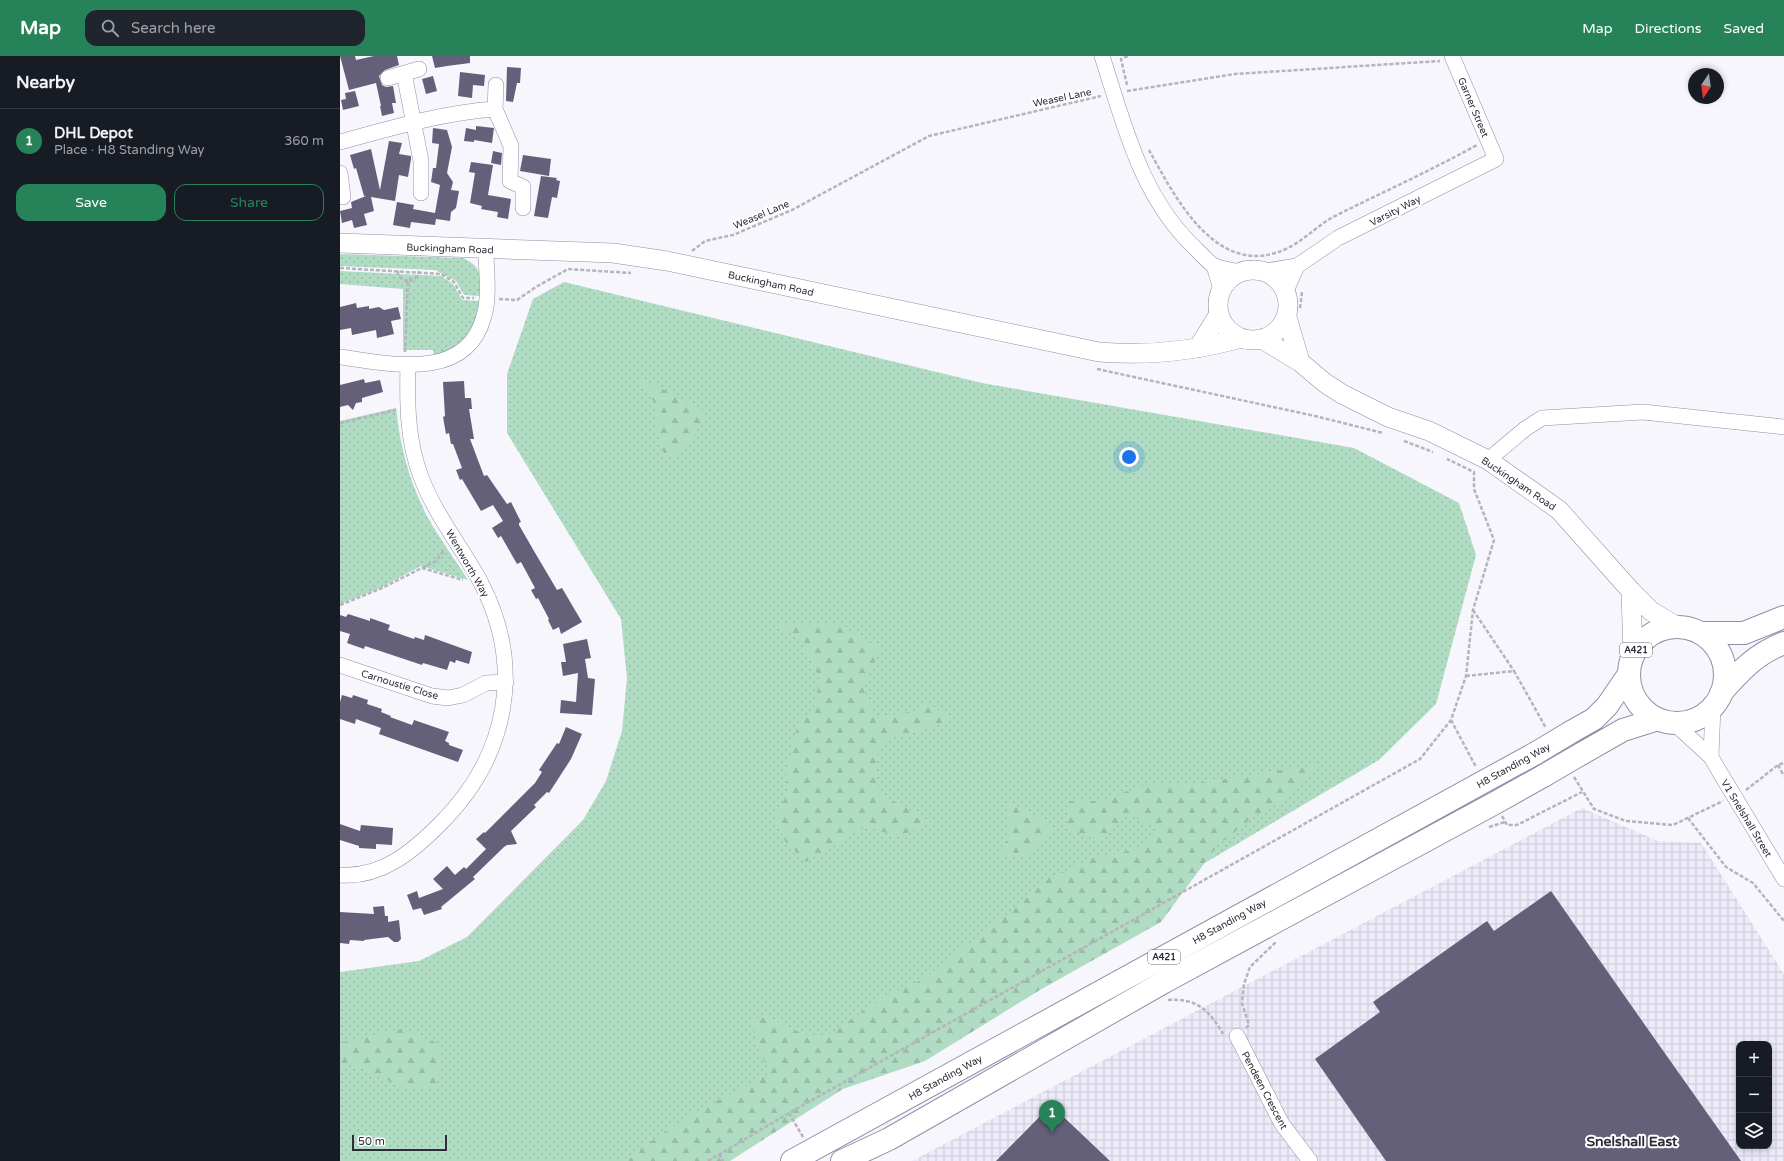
<!DOCTYPE html>
<meta charset="utf-8">
<style>
:root{--surface:#171b24;--page:#20242c;--text:#f1f3f6;--muted:#9ea1a6;--line:#363941;--accent:#268359}
body{margin:0;font-family:"Varela Round",sans-serif;background:var(--page);color:var(--text)}
.controls{position:absolute;right:12px;bottom:12px;display:grid;overflow:hidden;border-radius:8px;box-shadow:0 2px 6px #0003}
.controls button{width:36px;height:36px;display:grid;place-items:center;padding:0;border:0;border-bottom:1px solid var(--line);background:var(--surface);color:var(--text);font:20px sans-serif}
.compass{position:absolute;left:1348px;top:12px;width:36px;height:36px;border-radius:50%;background:var(--surface);box-shadow:0 2px 6px #0003;rotate:193deg}
.scale{position:absolute;left:12px;bottom:10px;width:95px;box-sizing:border-box;padding-left:4px;border:2px solid #2e2c37;border-top:0;font-size:11px;line-height:14px;white-space:nowrap;color:#2e2c37;-webkit-text-stroke:3px #fff;paint-order:stroke}
.you{position:absolute;left:789px;top:401px;width:14px;height:14px;margin:-10px;border:3px solid #fff;border-radius:50%;background:#1a73e8;box-shadow:0 0 0 6px #1a73e833}
.badge{display:grid;place-items:center;width:26px;height:26px;border-radius:50%;background:var(--accent);color:#fff;font-size:13px;font-weight:700}
.pin{position:absolute;translate:-50% -33px;filter:drop-shadow(0 1px 2px #0008)}
.pin::after{content:'';position:absolute;top:21px;width:14px;height:12px;background:inherit;clip-path:polygon(0 0,100% 0,50% 100%)}
.list{margin:0;padding:0;list-style:none}
h2{display:flex;justify-content:space-between;align-items:center;height:52px;margin:0;padding:0 16px;font-size:17px}
h2 small{font-size:13px;font-weight:400;color:var(--muted)}
.list li{display:grid;grid-template-columns:26px 1fr auto;gap:12px;align-items:center;box-sizing:border-box;height:64px;padding:0 16px;border-top:1px solid var(--line)}
.list b{display:block;font-size:15px;white-space:nowrap}
.list p{margin:0;font-size:13px;white-space:nowrap;color:var(--muted)}
.list em{font-size:13px;font-style:normal;color:var(--muted)}
.actions{display:flex;gap:8px;padding:12px 16px}
.actions a{flex:1;padding:9px 0;border:1px solid var(--accent);border-radius:12px;text-align:center;font-size:14px;color:var(--accent)}
.actions .main{background:var(--accent);color:#fff}
.icon{flex:none;width:22px;height:22px;fill:none;stroke:currentColor;stroke-width:2;stroke-linecap:round;stroke-linejoin:round}
.map{position:relative;flex:none;width:1444px;height:1105px;overflow:hidden}
header{display:flex;align-items:center;gap:24px;box-sizing:border-box;height:56px;padding:0 20px;background:var(--accent);color:#fff}
header strong{font-size:19px}
nav{display:flex;gap:22px;margin-inline-start:auto;font-size:14px}
.search{width:280px;height:36px;background:var(--page);display:flex;align-items:center;gap:10px;box-sizing:border-box;padding:0 14px;border-radius:12px;color:var(--muted);font-size:15px}
main{display:flex}
aside{flex:1;background:var(--surface)}
.map>svg:first-child{display:block}
.industrial{fill:url(#industrial-grid);fill-rule:evenodd}
.grass{fill:url(#grass-dots)}
.forest{fill:url(#forest-firs)}
.building{fill:#65607a}
.lines{fill:none;stroke-linecap:round;stroke-linejoin:round}
.minor-casing{stroke:#938daa;stroke-width:16}
.major-casing{stroke:#938daa;stroke-width:20}
.highway-casing{stroke:#938daa;stroke-width:24}
.path{stroke:#b5b4bc;stroke-width:2.5;stroke-dasharray:4 2;stroke-linecap:butt}
.minor{stroke:#fff;stroke-width:15}
.major{stroke:#fff;stroke-width:19}
.highway{stroke:#fff;stroke-width:22}
.minor-bridge-casing{stroke:#938daa;stroke-width:16;stroke-linecap:butt}
.highway-bridge-casing{stroke:#938daa;stroke-width:24;stroke-linecap:butt}
.minor-bridge{stroke:#fff;stroke-width:15}
.highway-bridge{stroke:#fff;stroke-width:22}
.labels{text-anchor:middle;stroke-width:4;stroke-linejoin:round;paint-order:stroke}
.shield{fill:#fff;stroke:#6d6b73;stroke-width:1}
.shield-label{font-size:9px;font-weight:bold;fill:#2e2c37}
.street-label{font-size:10px;fill:#2e2c37;stroke:#fff}
.district-label{font-size:14px;font-weight:bold;fill:#2e2c37;stroke:#fff}
</style>
<header>
<strong>Map</strong>
<div class="search"><svg class="icon" aria-label="search" viewBox="0 0 24 24"><circle cx="10" cy="10" r="6"/><path d="M15 15l6 6"/></svg>Search here</div>
<nav><a>Map</a><a>Directions</a><a>Saved</a></nav>
</header>
<main>
<aside>
<h2>Nearby<small></small></h2>
<ul class="list">
<li><span class="badge">1</span><div><b>DHL Depot</b><p>Place · H8 Standing Way</p></div><em>360 m</em></li>
</ul>
<div class="actions"><a class="main">Save</a><a>Share</a></div>
</aside>
<div class="map">
<svg width="1444" height="1105" viewBox="0 0 1444 1105">
<defs>
<pattern id="industrial-grid" width="8" height="8" patternUnits="userSpaceOnUse"><rect width="8" height="8" fill="#edeaf9"/><path d="M0 4h8M4 0v8" fill="none" stroke="#ccc9d6"/></pattern>
<pattern id="grass-dots" width="8" height="8" patternUnits="userSpaceOnUse"><rect width="8" height="8" fill="#afdcc2"/><path d="M2 2h.1M6 6h.1" fill="none" stroke="#97bda7" stroke-width="1.8" stroke-linecap="round"/></pattern>
<pattern id="forest-firs" width="22" height="20" patternUnits="userSpaceOnUse"><rect width="22" height="20" fill="#afdcc2"/><path d="M5 1l3.5 6h-7zM16 11l3.5 6h-7z" fill="#97bda7"/></pattern>
</defs>
<rect width="100%" height="100%" fill="#f7f6fd"/>
<path class="industrial" d="M1242,752L1318,785L1361,787L1444,918V1105H572ZM1399,988H1429V1090H1399Z"/>
<path class="grass" d="M0,198L123,202C143,211 140,221 141,240L124,239L116,225L95,214L0,210Z
M0,215L101,220L113,228L122,244L140,245C136,275 121,291 94,300L93,294H63V233L0,228Z
M224,226L642,327L1014,392L1119,447L1136,499L1096,648L1039,704L361,1105H0V916L79,905L127,881L243,764L266,725L282,675L287,622L281,563L167,377V318L193,243Z
M56,352C60,390 69,425 87,460C99,482 115,503 128,524L81,510L40,532L0,548V365Z"/>
<path class="forest" d="M297,319L365,356L362,368L341,396L325,402L317,373V351Z
M496,568L540,592L523,632L536,662L574,655L588,648L614,663L540,688L534,714L540,737L592,767L559,780L525,771L466,806L445,785L435,763L448,736L446,716L459,663L473,656L480,623L460,583L437,569Z
M975,709L970,718L948,742L916,759L877,790L821,866L700,934L585,1005L503,1033L390,1105H282L350,1059L430,1017L420,996L411,966L425,959L463,978L489,979L541,942L582,924L677,850L709,822L755,801L798,793L816,773L787,757L762,785L726,773L729,745H760L802,730L853,728Z
M666,746L699,761L713,774L685,801L656,798L670,781Z
M61,973L100,988L97,1034L60,1030L7,1006L0,1019V987Z"/>
<path class="building" d="M0,0H15L16,4L34,0H57L59,9L45,14L39,20L42,29L46,31L53,30L56,47H52L54,57L42,60L40,50H41L36,27L9,34Z
M92,0H130V7L107,10L95,12Z
M167,11L181,12L180,27H177L173,46L166,45Z
M120,16L145,19L144,30L133,29L132,42L118,40Z
M93,20L97,35L86,38L82,23Z
M15,35L19,50L3,54L1,44L6,43L5,37Z
M136,70L154,72L152,87L134,84V86L124,85L126,72L136,74Z
M93,72L107,74L112,91L107,117L113,126L111,134L119,135L116,152L111,156L110,165L96,163L95,169L71,166L70,172L53,169L57,146L74,149L73,153L95,157L100,129L91,126L93,112H96L99,88L92,87Z
M49,85L62,87L59,98L71,100V103L68,121L59,119L55,145L31,141L34,155L24,158L27,169L14,172L12,164L2,167L0,155L12,152L11,146L26,140H24L16,112L14,113L10,99L31,93L40,134Z
M153,95L162,97L161,109L151,107Z
M183,99L211,103L209,120L180,115Z
M131,106L153,109L148,139L171,143L168,163L157,161L158,156L141,153L142,150L130,147L135,117L129,116Z
M201,120L217,122L216,124L220,125L217,142L212,141L208,162L194,160Z
M16,247L17,252L29,250V253L39,251L44,254L58,251L61,263L51,265L54,278L37,282L36,274L12,279L11,272L0,274V251Z
M24,323L25,327L40,324L43,336L22,342V346L16,347L13,354L8,349L0,351V329Z
M124,325L125,342H131L132,353H129L134,383H130L144,420L147,419L167,448L171,446L181,466L179,467V469L194,495L217,534L222,532L242,566L221,578L219,571L213,574L208,564L209,563L198,542L196,543L191,534L195,532L181,506L177,508L161,480L158,482L152,472L163,465L153,449L141,455L122,423L120,424L116,414L122,412L113,388H111L109,377L106,378L103,361L105,360L103,326Z
M8,558L30,565V562L50,569L48,574L74,583L75,581L84,584L85,579L132,596L129,608L116,604L115,607L110,605L107,614L83,607L82,609L25,590L24,593L7,587L10,578L0,575V559L6,561Z
M247,583L251,602L245,603L248,622L255,623L252,659L220,657L221,644L236,646L238,617L223,620L221,606H226L223,588Z
M2,639L12,642L13,639L28,644L27,648L42,653L41,656L51,660L50,661L72,669L74,664L109,676L105,685L109,687V689L123,694L118,706L39,678L41,672L16,663L15,668L0,663V646Z
M226,671L242,678L231,703L209,737L207,736L194,749L196,751L171,775L177,788L167,789L164,791L133,821L135,823L101,851L102,853L84,859L81,852L73,854L67,839L77,835L79,842L103,833L93,823L107,810L115,819L124,811L126,813L146,793L136,783L144,776L145,777L195,727L202,716L199,714L217,687L219,688Z
M0,768L20,775L21,769L53,772L52,789L36,788V793L19,792V790L0,784Z
M1211,835L1312,979L1401,1105H1046L975,1003L1040,956L1033,946L1147,865L1154,875Z
M44,850L45,860H48V866L59,864L61,883L58,886H54L48,881L24,884V885L10,884L9,888L0,887V856L34,858L33,851Z
M711,1049L770,1105H656Z"/>
<g class="lines">
<g class="minor-casing">
<path id="minor" d="M762,0C784,68 801,142 856,193C861,198 867,205 873,209C880,213 892,214 900,216
M64,17L81,105V137
M48,22L79,13
M156,29L155,53L171,90L170,125L183,131V152
M0,86C51,72 101,57 155,53
M0,117L3,141
M874,210L881,233
M925,215L957,210L998,182L1156,103L1112,0
M946,235L957,210
M0,301C50,308 127,326 144,260C150,240 146,215 146,194
M1148,404L1185,373L1202,362L1303,356L1444,371
M0,609L92,640L108,642L123,639L146,627L166,626
M1334,667L1371,701L1382,720
M1371,701L1373,650
M1402,753L1444,823
M0,819C41,822 72,796 99,769C168,701 186,610 139,523C120,489 95,458 81,421C67,384 67,347 68,308
M897,980L942,1068L970,1105"/>
</g>
<g class="major-casing">
<path id="major" d="M0,187L273,197L327,205L759,296C807,300 855,295 901,282
M878 249a35 35 0 1 1 70 0a35 35 0 1 1-70 0Z
M947,261L960,306
M922,283L960,306L985,327L1002,338L1048,361L1089,375L1148,404L1219,454L1291,535L1311,555L1338,571
M858,292L879,258
M1291,535L1293,600"/>
</g>
<g class="highway-casing">
<path id="highway" d="M1289 619a48 48 0 1 1 96 0a48 48 0 1 1-96 0Z
M1360,577H1404L1444,561
M1381,637C1401,614 1416,598 1444,587
M1231,676L1254,663L1267,650L1289,618
M1241,698L1283,674L1318,663
M452,1105L1196,697
M502,1105L549,1083L824,926L1155,747L1205,719"/>
</g>
<path class="path" d="M787,29L781,3L788,0
M787,35L895,18L1100,5
M809,94C836,143 878,226 948,192C964,184 977,170 993,161C1041,137 1090,115 1137,89
M352,195L365,185L393,179L452,154L589,80L761,40
M0,212L101,218L114,226L123,242H134
M58,215V219L62,223L68,225
M159,243L177,244L196,231L228,213L291,217
M960,252L962,236
M65,296L68,225C74,224 77,222 79,215
M757,313L975,360L1043,377
M0,367L56,354
M1064,385L1093,396
M82,512L123,524
M0,549L40,533L96,505L105,493
M1133,554L1174,615
M1126,620L1174,615L1206,672
M1111,664L1136,711
M1438,709L1444,720
M1234,721L1254,753L1286,765L1333,769L1383,745
M1406,734L1438,709L1444,707
M1162,760L1167,769H1177L1242,736
M1348,762L1386,811L1413,827L1444,865
M1149,771L1165,766
M828,944C857,942 869,954 883,978
M906,972L909,969L902,947L904,928L910,911L937,885
M449,1057L463,1081
M379,1098L383,1105
M368,1105L456,1053L1080,703L1111,664L1126,620L1133,554L1154,484L1134,433V416L1107,403"/>
<use href="#minor" class="minor"/>
<use href="#major" class="major"/>
<use href="#highway" class="highway"/>
<g class="minor-bridge-casing">
<path id="minor-bridge" d="M1382,720L1402,753"/>
</g>
<g class="highway-bridge-casing">
<path id="highway-bridge" d="M1196,697L1231,676
M1205,719L1241,698"/>
</g>
<use href="#minor-bridge" class="minor-bridge"/>
<use href="#highway-bridge" class="highway-bridge"/>
</g>
<g class="labels">
<g class="shield">
<rect x="1280" y="587" width="32" height="14" rx="3"/>
<rect x="808" y="894" width="32" height="14" rx="3"/>
</g>
<g class="shield-label">
<text x="1296" y="597">A421</text>
<text x="824" y="904">A421</text>
</g>
<g class="street-label">
<text transform="translate(722 41) rotate(-12)" y="4">Weasel Lane</text>
<text transform="translate(1134 51) rotate(67)" y="4">Garner Street</text>
<text transform="translate(1055 154) rotate(-27)" y="4">Varsity Way</text>
<text transform="translate(421 158) rotate(-23)" y="4">Weasel Lane</text>
<text transform="translate(110 192) rotate(2)" y="4">Buckingham Road</text>
<text transform="translate(431 227) rotate(12)" y="4">Buckingham Road</text>
<text transform="translate(1179 427) rotate(34)" y="4">Buckingham Road</text>
<text transform="translate(128 507) rotate(60)" y="4">Wentworth Way</text>
<text transform="translate(60 628) rotate(17)" y="4">Carnoustie Close</text>
<text transform="translate(1173 709) rotate(-29)" y="4">H8 Standing Way</text>
<text transform="translate(1407 762) rotate(59)" y="4">V1 Snelshall Street</text>
<text transform="translate(889 865) rotate(-29)" y="4">H8 Standing Way</text>
<text transform="translate(605 1021) rotate(-29)" y="4">H8 Standing Way</text>
<text transform="translate(925 1034) rotate(62)" y="4">Pendeen Crescent</text>
</g>
<g class="district-label">
<text x="1292" y="1090">Snelshall East</text>
</g>
</g>
</svg>
<div class="controls">
<button>+</button>
<button>−</button>
<button><svg class="icon" aria-label="layers" viewBox="0 0 24 24"><path d="M12 4l9 5-9 5-9-5zM3 14l9 5 9-5"/></svg></button>
</div>
<svg class="compass" viewBox="-18 -18 36 36"><path d="M0-13l5 13h-10z" fill="#e53935"/><path d="M0 13l5-13h-10z" fill="#9ea1a6"/></svg>
<div class="scale">50 m</div>
<div class="you"></div>
<div class="pin badge" style="left:712px;top:1077px">1</div>
</div>
</main>
